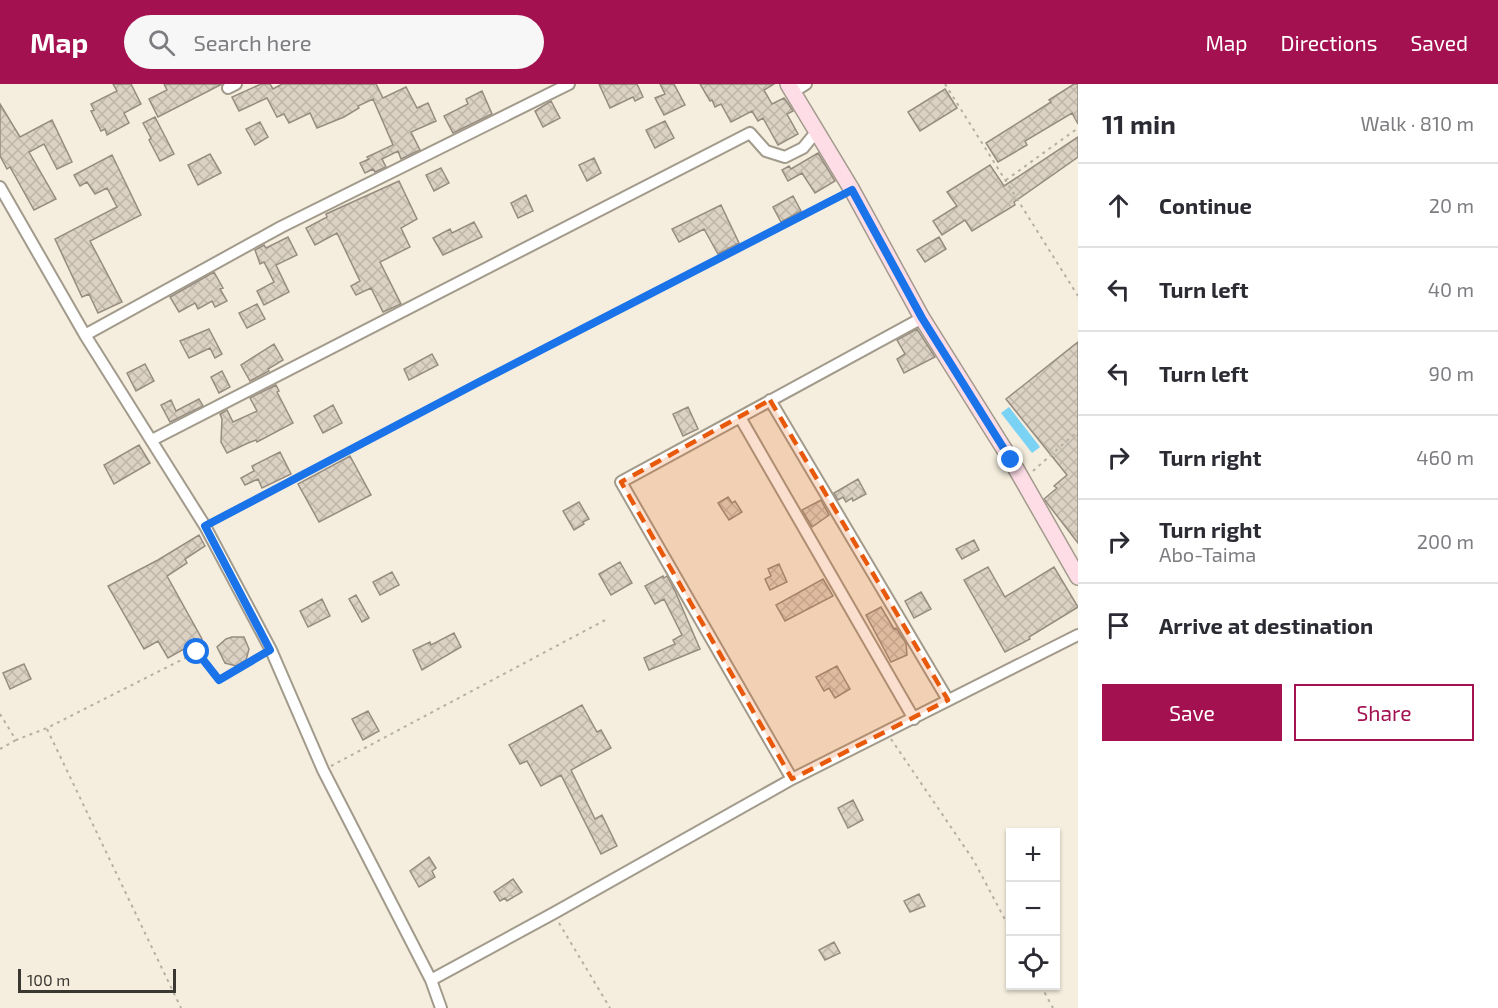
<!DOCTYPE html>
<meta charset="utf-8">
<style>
:root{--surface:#fff;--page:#f7f7f7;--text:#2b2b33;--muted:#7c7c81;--line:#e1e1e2;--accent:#a41151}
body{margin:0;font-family:"Exo 2",sans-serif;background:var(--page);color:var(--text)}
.controls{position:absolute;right:18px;bottom:18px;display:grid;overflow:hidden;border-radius:0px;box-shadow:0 2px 4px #0004}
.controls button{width:54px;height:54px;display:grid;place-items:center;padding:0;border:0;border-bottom:2px solid var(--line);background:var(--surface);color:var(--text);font:30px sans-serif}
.scale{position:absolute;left:18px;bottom:15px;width:158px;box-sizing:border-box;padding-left:6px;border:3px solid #3b3832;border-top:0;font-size:16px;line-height:21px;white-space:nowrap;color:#3b3832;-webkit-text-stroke:4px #f5eede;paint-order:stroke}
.stop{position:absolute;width:18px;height:18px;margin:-14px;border:4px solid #1a73e8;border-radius:50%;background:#fff}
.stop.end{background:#1a73e8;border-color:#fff;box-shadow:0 2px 6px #0008}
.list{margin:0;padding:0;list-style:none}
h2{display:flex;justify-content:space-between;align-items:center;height:78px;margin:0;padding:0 24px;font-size:26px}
h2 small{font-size:20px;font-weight:400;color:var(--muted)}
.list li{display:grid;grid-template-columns:39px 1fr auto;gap:18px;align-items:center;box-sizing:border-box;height:84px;padding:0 24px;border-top:2px solid var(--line)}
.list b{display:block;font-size:22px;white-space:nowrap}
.list p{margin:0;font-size:20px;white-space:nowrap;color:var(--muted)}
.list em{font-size:20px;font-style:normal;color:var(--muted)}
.actions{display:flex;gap:12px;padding:18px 24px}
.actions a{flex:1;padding:14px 0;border:2px solid var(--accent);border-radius:0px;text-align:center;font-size:21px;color:var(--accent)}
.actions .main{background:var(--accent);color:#fff}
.icon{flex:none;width:33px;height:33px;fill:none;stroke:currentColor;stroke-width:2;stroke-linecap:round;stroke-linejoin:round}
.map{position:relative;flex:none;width:1078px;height:924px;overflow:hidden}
header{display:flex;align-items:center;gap:36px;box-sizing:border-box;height:84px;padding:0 30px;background:var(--accent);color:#fff}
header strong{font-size:28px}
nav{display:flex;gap:33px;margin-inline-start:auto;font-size:21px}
.search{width:420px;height:54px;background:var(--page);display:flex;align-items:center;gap:15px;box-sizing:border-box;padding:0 21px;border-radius:33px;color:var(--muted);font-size:22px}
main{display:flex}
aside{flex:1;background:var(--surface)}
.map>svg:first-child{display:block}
.water{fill:#7ad2f5}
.building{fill:url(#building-cross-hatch);stroke:#968c7f;stroke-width:1.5}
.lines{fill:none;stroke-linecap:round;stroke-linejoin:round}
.street-casing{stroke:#a29b8c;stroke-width:14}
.secondary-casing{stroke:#a29b8c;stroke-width:18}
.path{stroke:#b5b0a3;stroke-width:2;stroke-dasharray:3 4.5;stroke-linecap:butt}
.street{stroke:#fff;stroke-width:10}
.secondary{stroke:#fedde7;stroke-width:15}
.route{stroke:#1a73e8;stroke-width:8}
.marked{fill:#e8590c;fill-opacity:0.2;stroke:#e8590c;stroke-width:4.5;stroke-dasharray:12 8;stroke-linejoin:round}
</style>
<header>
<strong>Map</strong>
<div class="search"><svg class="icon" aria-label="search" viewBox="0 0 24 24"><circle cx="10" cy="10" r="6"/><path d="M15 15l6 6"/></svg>Search here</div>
<nav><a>Map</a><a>Directions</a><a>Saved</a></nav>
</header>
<main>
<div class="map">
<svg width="1078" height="924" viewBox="0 0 1078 924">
<defs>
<pattern id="building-cross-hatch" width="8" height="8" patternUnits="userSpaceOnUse" patternTransform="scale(1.5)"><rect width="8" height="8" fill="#dcd2c4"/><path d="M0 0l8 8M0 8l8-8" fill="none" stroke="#beb5a9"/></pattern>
</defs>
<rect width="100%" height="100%" fill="#f5eede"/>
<path class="water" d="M1009,323L1040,363L1032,369L1001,329Z"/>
<path class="building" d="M113,0H131L141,20L124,29L129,39L107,51L105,45L101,47L91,27L94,26L91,20L117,7Z
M164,0H222L158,33L149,15L167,6Z
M261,0H270L273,5L282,0H376L383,14L406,3L417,24L428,19L436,37L411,48L420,66L401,75L398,67L382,75L386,83L375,88L373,85L365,89L360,79L369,75L367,73L393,61L373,15L358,22L359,24L344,33L317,44L310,29L289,39L284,30L277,33L267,14L239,27L232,13Z
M599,0H637L643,13L635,17L633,13L610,24Z
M660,0H674L685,21L664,31L655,14L665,10Z
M700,0H774L764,6L772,20L784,14L787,18L793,27L787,30L798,50L778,61L763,34L758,37L752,27L731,38L721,20L715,23L712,16L710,17Z
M1074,0H1078V40L1072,29L1025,57L1027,61L998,78L986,59L1051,18L1049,16Z
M945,5L957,24L920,47L908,28Z
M482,7L492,30L453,49L444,32L468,20L466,15Z
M551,17L560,34L543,43L535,27Z
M0,20L20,53L52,36L72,78L57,85L44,60L29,68L56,115L34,126L10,83L7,85L0,72Z
M155,33L174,70L160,77L149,56L151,54L143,39Z
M665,37L674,54L655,64L646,46Z
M260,38L268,53L255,61L246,45Z
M1078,53V73L1014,118L1015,121L972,147L965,136L942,151L933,137L957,122L947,108L990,81L1004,102Z
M818,69L835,97L815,109L802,89L788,97L782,86L789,82L791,85Z
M210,70L221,89L198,101L188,81Z
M112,71L141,131L90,157L122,218L98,229L89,210L82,213L55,155L117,123L107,104L95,110L87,98L80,102L74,91Z
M594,74L601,89L587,97L579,81Z
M441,84L449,99L434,107L426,91Z
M399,97L417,135L401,144L410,163L380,178L401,220L383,228L371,204L356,211L351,202L360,197L337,149L315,161L306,144L327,133L326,130Z
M526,111L533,127L518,134L511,119Z
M793,112L801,127L781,138L773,123Z
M721,121L739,159L718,170L704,145L679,158L672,145Z
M474,138L482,153L443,171L433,154L450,145L452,149Z
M288,153L297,171L276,181L289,208L264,221L257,207L274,198L264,178L260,180L255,166L264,161L266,164Z
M939,153L946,165L925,178L917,166Z
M214,188L223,204L220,205L227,217L215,223L212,217L198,225L195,219L179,228L170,213Z
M257,220L265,235L247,244L239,229Z
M209,245L222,270L215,274L210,264L189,274L180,257Z
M917,245L935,273L904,289L897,275L905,270L897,256Z
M1078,258V459L1044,415L1057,404L1054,402L1067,391L1006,315Z
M274,260L283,276L268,285L269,287L250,297L241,281Z
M432,270L438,281L409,296L404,285Z
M145,280L154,297L136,307L127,289Z
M222,287L230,303L219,309L211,293Z
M276,301L279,307L277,308L293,339L257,358L256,356L248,359L227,369L221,358L222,335L220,330L227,326L233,338L257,327L250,314Z
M199,315L203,322L170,338L161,321L171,316L176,327Z
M333,321L342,339L323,349L314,332Z
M688,323L698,345L683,352L673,330Z
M139,361L150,379L114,400L104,381Z
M280,368L291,390L262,404L258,395L245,401L241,394L254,387L252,382Z
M350,372L371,411L319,438L298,400Z
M858,395L866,410L853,417L852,414L846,418L843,413L838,416L834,409Z
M728,413L732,419L735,417L742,428L729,436L718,419Z
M821,416L829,431L812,443L802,426Z
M579,418L589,435L583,438L584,440L574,446L563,427Z
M199,451L205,462L185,475L187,479L167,492L202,555L168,574L158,557L144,565L108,502L158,476Z
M974,456L979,466L962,475L956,465Z
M620,478L632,499L611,511L599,490Z
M779,480L787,498L770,506L765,495L771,492L768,485Z
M988,483L1005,513L1054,483L1078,523L1029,553L1030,555L1005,568L964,496Z
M392,488L399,501L380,511L373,498Z
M663,492L664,494L667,492L675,507L700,565L649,586L644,574L675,560L673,556L682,551L664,515L655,520L645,502Z
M823,495L833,512L785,537L776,521Z
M921,508L931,525L914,534L905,517Z
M356,511L369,534L362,538L349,515Z
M322,515L330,532L308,543L300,527Z
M881,523L894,545L896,544L906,559L907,571L891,578L866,531Z
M454,549L461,563L422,586L413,566L430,558L431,561Z
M232,553H244L249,565L246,576L236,582L225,579L217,563L226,555Z
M24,580L31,595L10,605L3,589Z
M837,582L850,605L835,614L829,604L824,607L816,593Z
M582,621L597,648L601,646L611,664L571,686L595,735L602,731L617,762L601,770L561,691L541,702L527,677L520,680L509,661Z
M368,627L379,647L363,656L352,635Z
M853,716L863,736L848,744L838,724Z
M429,773L436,784L432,787L435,793L419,803L410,787Z
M513,795L522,808L507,817L505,814L500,817L494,808Z
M919,810L925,822L910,828L904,817Z
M834,858L840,869L825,876L819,866Z"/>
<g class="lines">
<g class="street-casing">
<path id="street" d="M228,4L236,0
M793,8L806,0
M0,103L85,251L205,442L271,566L323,686L431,896
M85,251L281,143L569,0
M770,316L948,616
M741,335L914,635
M152,356L750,49L766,67L785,73L803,64L817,47
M792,695L621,398L922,234
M441,924L431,896L554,829L792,695L1078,551"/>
</g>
<g class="secondary-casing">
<path id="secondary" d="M788,0L852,106L922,234L1011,376L1078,493"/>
</g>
<path class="path" d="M945,0L1078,212
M1006,96L1078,44
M1033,387L1078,347
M213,438L477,299L842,112
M0,630L16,656L47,644L197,568L219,596L263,570
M47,645L181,924
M891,655L974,777L1010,845
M0,665L16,656
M331,682L609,534
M559,839L610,924
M1041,902L1053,924"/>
<use href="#street" class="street"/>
<use href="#secondary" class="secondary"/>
</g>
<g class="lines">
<path class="route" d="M197,568L219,596L270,566L205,442L477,299L852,106L922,234L1011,376"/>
</g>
<path class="marked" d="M770,316L948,616L792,695L621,398Z"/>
</svg>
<div class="controls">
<button>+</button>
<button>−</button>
<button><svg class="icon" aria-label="locate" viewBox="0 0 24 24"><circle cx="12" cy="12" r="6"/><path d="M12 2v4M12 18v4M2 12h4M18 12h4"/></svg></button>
</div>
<div class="scale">100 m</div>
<div class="stop" style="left:197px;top:568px"></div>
<div class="stop end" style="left:1011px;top:376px"></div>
</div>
<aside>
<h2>11 min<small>Walk · 810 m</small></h2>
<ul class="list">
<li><svg class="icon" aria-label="ahead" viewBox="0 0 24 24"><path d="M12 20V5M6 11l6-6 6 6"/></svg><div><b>Continue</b></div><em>20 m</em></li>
<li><svg class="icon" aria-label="left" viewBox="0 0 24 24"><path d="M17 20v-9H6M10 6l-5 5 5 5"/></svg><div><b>Turn left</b></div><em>40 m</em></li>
<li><svg class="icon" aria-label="left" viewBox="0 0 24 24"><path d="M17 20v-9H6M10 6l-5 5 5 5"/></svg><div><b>Turn left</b></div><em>90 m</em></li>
<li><svg class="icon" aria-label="right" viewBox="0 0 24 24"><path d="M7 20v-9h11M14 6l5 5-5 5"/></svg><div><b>Turn right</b></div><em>460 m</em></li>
<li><svg class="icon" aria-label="right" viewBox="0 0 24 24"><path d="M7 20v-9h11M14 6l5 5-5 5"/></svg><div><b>Turn right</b><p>Abo-Taima</p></div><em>200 m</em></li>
<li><svg class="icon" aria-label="arrive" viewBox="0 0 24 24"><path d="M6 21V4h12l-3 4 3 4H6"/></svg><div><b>Arrive at destination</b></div></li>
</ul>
<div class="actions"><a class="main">Save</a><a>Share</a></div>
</aside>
</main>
